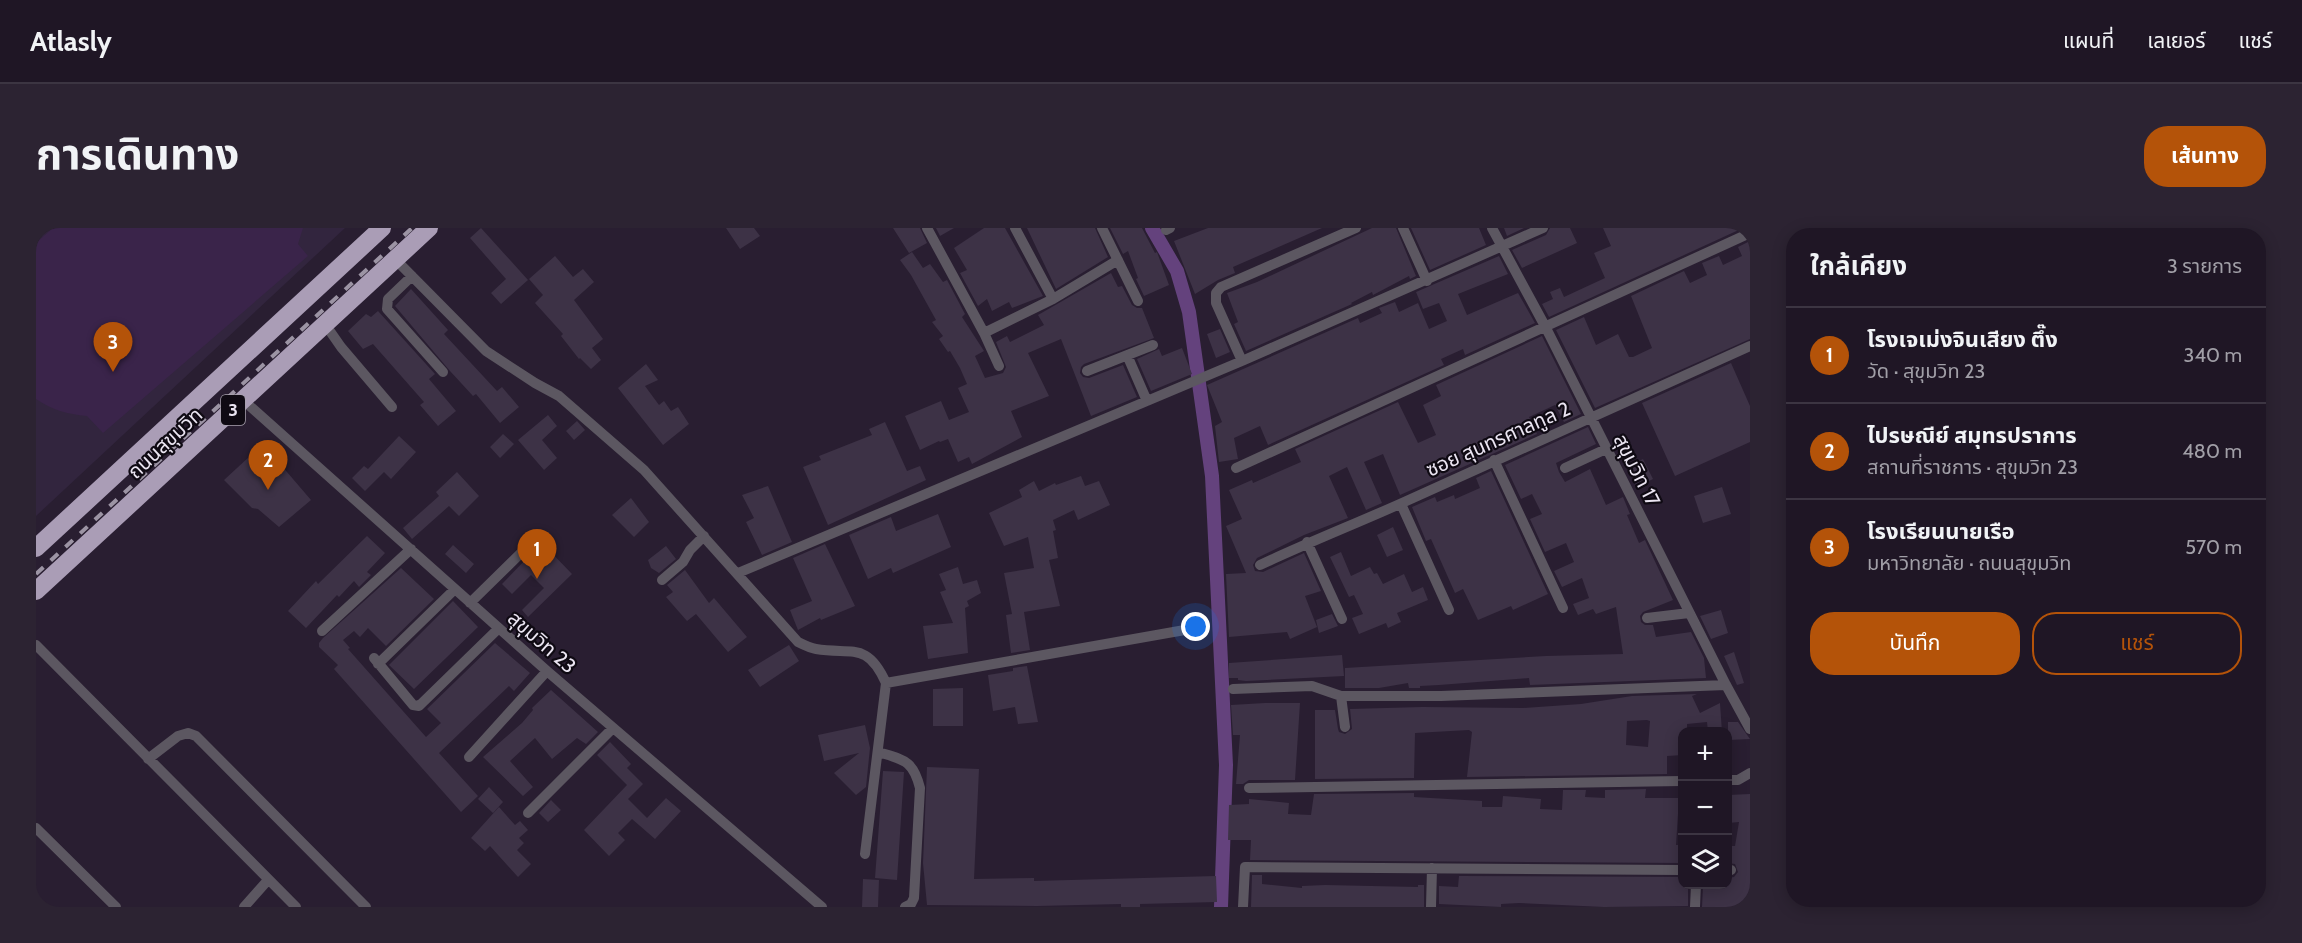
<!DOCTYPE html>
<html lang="th">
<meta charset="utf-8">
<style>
:root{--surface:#1f1625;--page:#2c2332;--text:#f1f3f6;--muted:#a19fa7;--line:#3c3542;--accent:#b45309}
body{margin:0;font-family:Cabin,"Noto Sans Thai",sans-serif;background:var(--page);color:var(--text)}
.controls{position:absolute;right:18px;bottom:18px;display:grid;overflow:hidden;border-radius:12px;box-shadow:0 3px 15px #0003}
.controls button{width:54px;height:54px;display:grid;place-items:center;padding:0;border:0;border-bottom:2px solid var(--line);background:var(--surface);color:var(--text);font:30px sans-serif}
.you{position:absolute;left:1160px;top:399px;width:21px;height:21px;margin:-15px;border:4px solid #fff;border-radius:50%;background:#1a73e8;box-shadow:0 0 0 9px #1a73e833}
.badge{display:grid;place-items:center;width:39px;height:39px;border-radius:50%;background:var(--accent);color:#fff;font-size:20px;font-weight:700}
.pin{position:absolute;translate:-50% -50px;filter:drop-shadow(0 2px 3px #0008)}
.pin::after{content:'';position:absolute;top:32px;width:21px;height:18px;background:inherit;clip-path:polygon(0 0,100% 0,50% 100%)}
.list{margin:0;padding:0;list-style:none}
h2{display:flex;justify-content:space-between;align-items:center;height:78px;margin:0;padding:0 24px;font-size:26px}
h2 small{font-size:20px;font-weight:400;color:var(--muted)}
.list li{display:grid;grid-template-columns:39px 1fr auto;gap:18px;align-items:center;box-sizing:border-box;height:96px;padding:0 24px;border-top:2px solid var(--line)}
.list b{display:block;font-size:22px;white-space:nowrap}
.list p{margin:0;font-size:20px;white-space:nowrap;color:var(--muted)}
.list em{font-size:20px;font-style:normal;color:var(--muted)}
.actions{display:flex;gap:12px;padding:18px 24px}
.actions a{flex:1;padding:14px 0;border:2px solid var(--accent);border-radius:24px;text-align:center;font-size:21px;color:var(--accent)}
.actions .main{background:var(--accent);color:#fff}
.icon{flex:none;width:33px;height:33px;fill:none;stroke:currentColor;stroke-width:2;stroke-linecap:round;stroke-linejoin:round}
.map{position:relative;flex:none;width:1714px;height:679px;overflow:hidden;border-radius:24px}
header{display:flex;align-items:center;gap:36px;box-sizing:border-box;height:84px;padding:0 30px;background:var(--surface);border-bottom:2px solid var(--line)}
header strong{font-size:28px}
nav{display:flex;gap:33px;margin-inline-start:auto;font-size:21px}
.intro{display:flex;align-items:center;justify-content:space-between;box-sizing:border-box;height:144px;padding:0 36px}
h1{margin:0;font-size:42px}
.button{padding:15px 27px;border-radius:24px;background:var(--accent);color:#fff;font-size:21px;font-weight:700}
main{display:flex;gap:36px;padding:0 36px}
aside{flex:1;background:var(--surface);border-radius:24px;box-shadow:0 3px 15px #0003}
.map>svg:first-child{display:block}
.built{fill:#32253e}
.green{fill:#3a244a}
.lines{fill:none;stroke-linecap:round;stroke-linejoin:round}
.canal{stroke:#64427d;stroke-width:14}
.building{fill:#3d3246;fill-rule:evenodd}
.street{stroke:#5c5761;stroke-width:10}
.highway{stroke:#aa9db6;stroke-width:18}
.rail{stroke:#9c94a4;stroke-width:4;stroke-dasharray:10 10;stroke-linecap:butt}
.labels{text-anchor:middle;stroke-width:4.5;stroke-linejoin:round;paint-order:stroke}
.shield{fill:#0f0a13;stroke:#a9a3af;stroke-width:1.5}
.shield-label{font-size:18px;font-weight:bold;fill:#ebe5f2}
.street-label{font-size:20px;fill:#ebe5f2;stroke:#0f0a13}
</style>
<header>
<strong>Atlasly</strong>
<nav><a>แผนที่</a><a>เลเยอร์</a><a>แชร์</a></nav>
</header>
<div class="intro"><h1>การเดินทาง</h1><a class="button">เส้นทาง</a></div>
<main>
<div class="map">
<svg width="1714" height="679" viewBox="0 0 1714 679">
<rect width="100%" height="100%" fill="#291e31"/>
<path class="built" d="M0,0H309L0,288Z"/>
<path class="green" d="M17,0H267L262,16L272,28L67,205L51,188C31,186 16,182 0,171V15Z"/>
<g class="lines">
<path class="canal" d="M1116,0L1141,43L1153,84L1176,248L1190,537L1185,679"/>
</g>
<path class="building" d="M445,0L492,52L465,76L455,65L470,51L434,10Z
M690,0H718L724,8L704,21Z
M857,0H884L891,15L873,25Z
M900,0H918L904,8Z
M948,0H969L1007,68L976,80L973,74L956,83L951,71L942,78L924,45L931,42L918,20Z
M991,0H1059L1072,29L1020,61Z
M1074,0H1106L1119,25L1121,24L1133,57L1108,68L1100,51L1102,50L1092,23L1087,26Z
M1172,0H1286L1197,39L1199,45L1182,52L1159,66L1138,13Z
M1336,0H1360L1380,48L1374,51L1373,48L1337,67L1336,64L1315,75L1316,76L1210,123L1198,96L1202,94L1191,65L1221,54Z
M1375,0H1443L1450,17L1394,42Z
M1468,0H1488L1471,8Z
M1514,0H1534L1541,15L1486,40L1476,22L1510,7Z
M1567,0H1707L1513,89L1506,76L1517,71L1514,64L1524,60L1528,69L1569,50L1558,25L1575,18Z
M1714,13V111L1559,180L1520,102L1548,89L1560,117L1582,106L1593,129H1597L1616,120L1595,68L1648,43L1654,55L1671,47L1666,35L1683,28L1687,37L1706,28L1702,19Z
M876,24L887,40L894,36L907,54L911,52L929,86L926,89L948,123L939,128L949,150L967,145L970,139L960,114L971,108L974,114L1008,97L1002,87L1075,45L1082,59L1086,58L1096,77L1101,80H1106L1118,110L1048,136L1045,139L1044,145L1047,149L1053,150L1087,137L1101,169L1055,188L1025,111L992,125L1013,168L975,183L986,209L936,236L933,229L922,234L912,211L904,214L903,213L884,222L869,188L905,173L913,192L933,184L922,160L931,156L924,140L914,123L912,124L903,111L907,108L896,94L900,92L875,47L864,32Z
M519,28L537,49L547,41L558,54L538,72L567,111L556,120L565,132L555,141L544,130L543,131L525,108L527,106L499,75L507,67L493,51Z
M1463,28L1472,46L1422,66L1431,87L1482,65L1499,95L1429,127L1427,121L1405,131L1408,137L1232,217L1224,198L1198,210L1202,231L1183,234L1179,198L1186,194L1171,157L1322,90L1324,95L1346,85L1343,80L1359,74L1363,84L1382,75L1393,101L1411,93L1403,75L1387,81L1380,64Z
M375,61L412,102L408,106L461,163L466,159L483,179L464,195L440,166L437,168L414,143L359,78Z
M342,83L399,146L393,151L420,183L402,198L384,177L388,174L337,116L327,121L312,103L330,86L335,89Z
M1184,101L1194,124L1180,130L1171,106Z
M1506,108L1545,186L1528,194L1519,177L1493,189L1501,206L1364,267L1347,226L1328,234L1346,275L1330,282L1311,239L1293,248L1312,290L1268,307L1221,330L1217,337L1219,343L1227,344L1268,325L1285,363L1269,368L1281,399L1254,411L1251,404L1193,409L1190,346L1210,345L1190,298L1206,291L1193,262L1216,252L1217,255L1265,234L1259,221L1362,174L1382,215L1400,207L1387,177L1405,168L1400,157Z
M1146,120L1156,146L1115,163L1101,131L1123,121L1126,128Z
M1695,135L1714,178V214L1639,248L1606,175Z
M610,136L622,152L609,158L623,177L628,173L635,183L642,179L653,196L627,217L582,160Z
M512,187L521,198L506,212L521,230L508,242L482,212Z
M541,193L549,202L538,212L530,203Z
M849,194L871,243L884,238L890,252L792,297L767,239L785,232L783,228L836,207L833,201Z
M1552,199L1560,216L1520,235L1523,244L1529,254L1554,241L1570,277L1587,269L1594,286L1591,287L1603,315L1609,312L1637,372L1607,384L1604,388L1605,394L1609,397H1617L1620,409L1655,404L1668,430L1670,450L1494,457L1493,450L1403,457L1384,458V460H1373L1372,455L1343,460H1309V440L1510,428L1587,426L1580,379L1560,386L1557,381L1542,387L1537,376L1553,370L1546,350L1526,359L1518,343L1538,334L1530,315L1509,324L1494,291L1506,286L1496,266L1485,271L1469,237Z
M467,206L478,216L464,230L454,219Z
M363,208L380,224L355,251L348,244L329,263L316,250L328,238L332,241Z
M227,216L275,272L243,299L222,281L216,280L188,252Z
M1607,231L1617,251L1601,259L1591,239Z
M1455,243L1512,366L1477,382L1475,378L1442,392L1427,361L1419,365L1395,311L1390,313L1376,279L1399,269L1401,274L1418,267L1419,271L1444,260L1440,250Z
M421,244L443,268L423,288L413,278L376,311L367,300L403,268L400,264Z
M1045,248L1049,258L1063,253L1074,277L1042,292L1038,282L1017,292L1020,302L1017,303L1022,330L1013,332L1024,378L988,384L994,422L975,425L970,387L976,386L968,345L998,340L992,309L968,318L953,285L986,269L983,262L998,253L1003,263L1019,255L1020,257Z
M732,258L756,314L726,327L710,294L718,290L706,267Z
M1686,259L1695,286L1667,295L1658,268Z
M595,270L613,294L598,309L576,287Z
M902,286L915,319L857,345L855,340L832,351L813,307L855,289L860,303Z
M1357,299L1367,322L1351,329L1341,307Z
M331,308L349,325L331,344L335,347L323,359L318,353L303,369L301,367L270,400L252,383L280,353L282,356Z
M789,316L819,378L785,392L784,390L762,402L754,382L776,373L757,330Z
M417,317L438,336L430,345L409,326Z
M509,318L536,346L492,389L486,382L508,360L495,347L476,366L466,356L494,327L497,331Z
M630,318L640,331L623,345L615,340L612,332Z
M1305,324L1315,348L1334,339L1338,346L1341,345L1347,356L1368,346L1376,364L1387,359L1392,372L1361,385L1365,394L1352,400L1350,395L1323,406L1316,390L1327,386L1318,367L1313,369L1294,329Z
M922,339L927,356L941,352L945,365L931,373L933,378L929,380L932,425L892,431L887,398L917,395L904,364L910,362L903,346Z
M365,340L398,371L350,418L332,400L324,409L318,403L307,412L314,420L312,421L390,509L405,495L391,481L459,415L494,445L478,463L473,458L403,525L442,568L425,584L298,441L302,437L283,419V415L287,410Z
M649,342L673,375L678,370L711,409L692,424L660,386L651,393L630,369L637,364L631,357Z
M417,373L442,399L378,461L353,437Z
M1685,382L1692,405L1675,411L1664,388Z
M1296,386L1302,398L1283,405L1280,392Z
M753,417L763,433L724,459L712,442Z
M1698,424L1708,455L1701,457L1688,428Z
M1306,427L1308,448L1210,453L1202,452V450H1193V435Z
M991,438L1002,494L982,496L979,479L957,483L952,447L977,443V440Z
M927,460V498H897V461Z
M515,462L562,504L550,516L541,510L516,531L499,510L474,533L497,559L487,568L447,529L486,495L497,482L496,480Z
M1661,466L1656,468L1664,485L1684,475L1686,504H1672L1671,494L1651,496V504H1647V527L1631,528V546L1431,549L1436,504L1433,502L1379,505L1378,550L1279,551V482H1299L1302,501L1303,504L1309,506L1316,501L1314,481L1386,479L1487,480L1545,476L1596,468ZM1611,492L1614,493L1612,519L1590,517L1591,493Z
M1229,475H1264L1259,552H1213L1207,556H1200L1204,507H1197L1195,477Z
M1692,494H1702L1714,511L1692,512Z
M829,497L834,520L830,559L820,567L798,545L823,525L788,533L782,507Z
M574,514L595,536L591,540L607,556L592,571L611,590L630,570L645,583L619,611L596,591L582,605L589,612L573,628L548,602L591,557L561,527Z
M891,539L943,541L938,651L998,650V653L1180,648L1181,674L1104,676V679H1085V676L1001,678L891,677L887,635Z
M847,543L868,544L861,652L839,650Z
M453,559L467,574L457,585L442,571Z
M1610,561L1609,570H1647V586H1642L1640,617H1647V635L1214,632L1215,612H1192L1193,577L1213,576V571L1253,575L1252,586L1275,587L1278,566L1378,565V569L1446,573V579H1466L1467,568L1505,571L1504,581L1526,582L1527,562H1550L1549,569L1569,570V562Z
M1714,566V679H1666L1667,657H1692V650L1698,649L1702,644L1699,636L1692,635V618H1699L1703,594L1692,595V567Z
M515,572L525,582L512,594L503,585Z
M463,579L479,597L484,593L492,602L483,610L488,615L481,622L495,636L482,649L454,618L449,623L435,610Z
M1216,647H1226V656L1266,660V658L1289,657L1382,659V657H1388V679H1215Z
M1423,648L1647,649V658H1652V678L1568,679L1483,675L1465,676V679L1403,676V658L1422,659Z
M827,651L843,652L842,679H826Z"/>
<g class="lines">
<path class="street" d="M891,0L948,105L963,138
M979,0L1017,71
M1066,0L1102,73
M1367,0L1391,53
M1456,0L1510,100L1690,457L1714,501
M1130,2L1134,0
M359,31L450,123L499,155L523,168L608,242L762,414C768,417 774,420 780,421C816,427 831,413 850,455L829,626
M376,48L352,71L351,81L407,144
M289,96L305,119L356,179
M948,105L1017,71L1082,32
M1091,127L1111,173
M1206,133L1180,75V65L1185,59L1320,0
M1051,143L1117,117
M207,172L511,443L786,679
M1458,232L1527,380
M1200,240L1714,5
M1529,240L1570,221
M1365,276L1413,382
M1271,314L1306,391
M1224,337C1271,315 1319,296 1366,275C1482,223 1598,170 1714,118
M702,345L1206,133L1507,0
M626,352L647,334L654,322L668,308
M434,375L490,320
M1611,390L1653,385
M286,403L375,321
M0,417L260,679
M338,430L377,477L383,478L463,400
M342,436L419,361
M850,455L1160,400
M1197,461L1276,458L1305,468H1405L1690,457
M1305,468L1309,499
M842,524C868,532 877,532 884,560L878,670L875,676L869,679
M433,529L511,443
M112,531L142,508L152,505L160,508L330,679
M1692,552H1702L1714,545
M1213,560L1646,553
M492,585L577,500
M0,600L80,679
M1692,643L1695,642
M208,679L232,652
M1207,679L1209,639L1646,642
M1395,679L1396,640
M1659,679L1660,656"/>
<path class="highway" d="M0,320L346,0
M0,363L393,0"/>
<path class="rail" d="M0,346L376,0"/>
</g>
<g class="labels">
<rect class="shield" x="185" y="167" width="24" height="30" rx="4.5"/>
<g class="shield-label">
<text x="197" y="188">3</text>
</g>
<g class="street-label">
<text transform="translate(1462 211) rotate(-24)" y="7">ซอย สุนทรศาลทูล 2</text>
<text transform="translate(129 215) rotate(-43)" y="7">ถนนสุขุมวิท</text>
<text transform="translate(1601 242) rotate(63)" y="7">สุขุมวิท 17</text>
<text transform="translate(506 414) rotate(41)" y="7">สุขุมวิท 23</text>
</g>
</g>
</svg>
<div class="controls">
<button>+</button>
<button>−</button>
<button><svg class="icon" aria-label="layers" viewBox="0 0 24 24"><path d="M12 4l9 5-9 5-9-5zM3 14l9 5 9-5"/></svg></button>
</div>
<div class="you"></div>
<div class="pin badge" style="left:501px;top:351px">1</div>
<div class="pin badge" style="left:232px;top:262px">2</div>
<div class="pin badge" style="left:77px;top:144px">3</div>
</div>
<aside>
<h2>ใกล้เคียง<small>3 รายการ</small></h2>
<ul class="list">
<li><span class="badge">1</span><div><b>โรงเจเม่งจินเสียง ตึ๊ง</b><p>วัด · สุขุมวิท 23</p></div><em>340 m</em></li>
<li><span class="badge">2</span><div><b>ไปรษณีย์ สมุทรปราการ</b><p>สถานที่ราชการ · สุขุมวิท 23</p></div><em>480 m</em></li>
<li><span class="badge">3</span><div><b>โรงเรียนนายเรือ</b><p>มหาวิทยาลัย · ถนนสุขุมวิท</p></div><em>570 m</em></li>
</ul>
<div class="actions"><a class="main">บันทึก</a><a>แชร์</a></div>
</aside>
</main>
